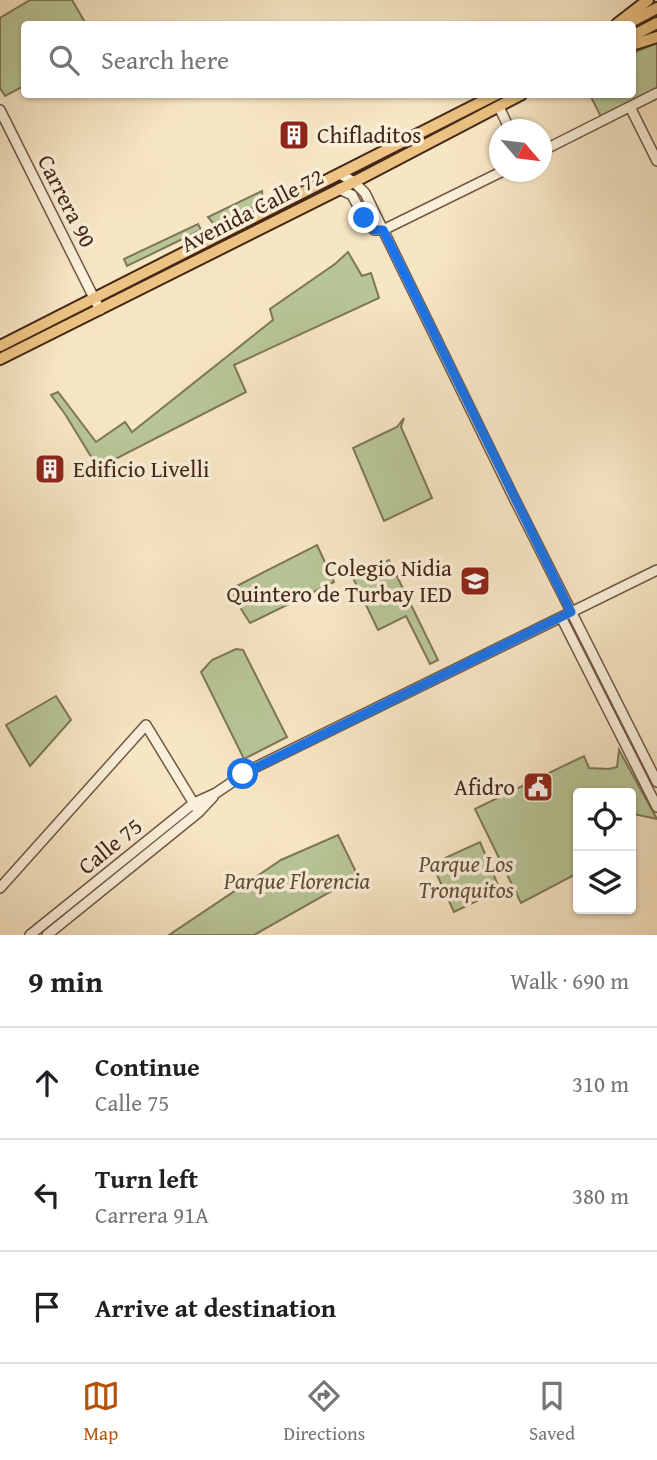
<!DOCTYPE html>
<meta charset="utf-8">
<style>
:root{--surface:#fff;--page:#f6f6f6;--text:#202124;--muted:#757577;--line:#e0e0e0;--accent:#b45309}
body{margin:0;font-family:"Gentium Book Plus",serif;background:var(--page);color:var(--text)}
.controls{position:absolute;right:21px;bottom:21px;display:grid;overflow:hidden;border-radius:7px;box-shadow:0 2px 5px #0004}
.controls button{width:63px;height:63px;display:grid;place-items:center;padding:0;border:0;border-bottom:2px solid var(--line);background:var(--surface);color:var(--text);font:35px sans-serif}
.compass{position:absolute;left:489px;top:119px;width:63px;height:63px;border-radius:50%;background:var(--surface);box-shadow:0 2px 5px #0004;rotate:118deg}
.stop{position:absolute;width:21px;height:21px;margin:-16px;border:5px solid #1a73e8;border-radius:50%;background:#fff}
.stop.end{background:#1a73e8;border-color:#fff;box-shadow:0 2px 7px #0008}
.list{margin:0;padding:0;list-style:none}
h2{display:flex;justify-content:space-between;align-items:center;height:91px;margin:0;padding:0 28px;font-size:30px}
h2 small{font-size:23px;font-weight:400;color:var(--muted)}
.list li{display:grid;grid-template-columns:46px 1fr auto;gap:21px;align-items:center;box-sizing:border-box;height:112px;padding:0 28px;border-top:2px solid var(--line)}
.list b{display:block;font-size:26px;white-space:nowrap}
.list p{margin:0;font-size:23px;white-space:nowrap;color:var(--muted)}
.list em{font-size:23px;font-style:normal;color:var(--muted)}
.icon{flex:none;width:38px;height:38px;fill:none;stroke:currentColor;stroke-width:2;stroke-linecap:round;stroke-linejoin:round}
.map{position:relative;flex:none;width:657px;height:935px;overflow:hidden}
.search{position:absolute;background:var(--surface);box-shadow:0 2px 5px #0004;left:21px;right:21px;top:21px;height:77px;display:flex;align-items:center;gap:18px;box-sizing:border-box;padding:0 24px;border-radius:7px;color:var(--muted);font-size:26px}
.sheet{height:427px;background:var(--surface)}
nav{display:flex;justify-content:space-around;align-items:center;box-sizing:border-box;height:98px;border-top:2px solid var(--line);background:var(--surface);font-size:19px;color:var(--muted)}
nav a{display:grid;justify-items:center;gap:4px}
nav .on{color:var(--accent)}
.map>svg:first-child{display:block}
.green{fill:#b8c697;stroke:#7e7658;stroke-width:2}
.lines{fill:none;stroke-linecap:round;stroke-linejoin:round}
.minor-casing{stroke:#715744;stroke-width:12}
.major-casing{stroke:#442719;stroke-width:14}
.minor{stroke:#faefd9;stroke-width:9}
.major{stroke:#ecc382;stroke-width:10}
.route{stroke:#1a73e8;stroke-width:9}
.labels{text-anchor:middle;stroke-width:7;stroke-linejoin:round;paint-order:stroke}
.poi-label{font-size:23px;fill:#442719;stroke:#faefd9;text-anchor:start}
.street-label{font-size:23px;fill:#442719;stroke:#faefd9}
.park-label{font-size:23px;font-style:italic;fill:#614f38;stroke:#faefd9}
</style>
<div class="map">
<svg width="657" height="935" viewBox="0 0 657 935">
<rect width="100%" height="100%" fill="#f7e6c4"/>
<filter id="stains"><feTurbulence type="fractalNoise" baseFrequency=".00286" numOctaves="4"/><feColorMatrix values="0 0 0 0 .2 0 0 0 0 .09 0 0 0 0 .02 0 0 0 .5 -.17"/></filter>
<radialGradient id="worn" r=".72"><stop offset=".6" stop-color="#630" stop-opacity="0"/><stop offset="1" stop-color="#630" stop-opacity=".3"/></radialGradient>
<path class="green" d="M30,0H72L86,24H24V86L5,96L0,88V18Z
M657,43V89L601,117L590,95L632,94L633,53Z
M262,191L263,201L261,204L220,223H213L208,217Z
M198,224L201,230L127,266L124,259Z
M348,252L362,276L371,273L379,298L234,365L246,392L98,468L65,414L51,395L58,392L96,442L125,422L132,432L273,320L270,309L335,264Z
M404,418L401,427L432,498L384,521L353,448L397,427Z
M317,545L334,582L250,623L229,590Z
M389,560L438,660L430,664L406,616L378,630L353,578Z
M236,649L243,650L287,737L244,759L201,672L212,660Z
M56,696L71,720L30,766L6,725Z
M619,750L657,819L634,814L631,816V793H578V873L521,903L475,809L584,756L589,768L609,769L617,767Z
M338,835L358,876L254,935H169L281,860Z
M480,842L500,890L454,912L432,864Z"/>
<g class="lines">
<g class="minor-casing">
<path id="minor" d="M499,107L510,130
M630,107L657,161
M0,110L100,310
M542,151L657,93
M340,174L354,182L365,193L513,496L657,782
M339,189L352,195L364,218L374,230H383L501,172
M561,617L657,807
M0,888L146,725L199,812
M30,935L194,803L216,793L250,770L657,570
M47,935L199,812L213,797"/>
</g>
<g class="major-casing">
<path id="major" d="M617,24L648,0
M627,24L657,8
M632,36L657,23
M632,45L657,37
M0,346L497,94
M0,359L354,182L522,94"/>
</g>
<use href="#minor" class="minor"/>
<use href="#major" class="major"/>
</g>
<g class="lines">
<path class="route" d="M243,774L571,612L383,230H374L364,218"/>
</g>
<defs>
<g id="building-square" transform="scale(1.575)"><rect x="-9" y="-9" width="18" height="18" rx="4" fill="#8f2418" stroke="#faefd9"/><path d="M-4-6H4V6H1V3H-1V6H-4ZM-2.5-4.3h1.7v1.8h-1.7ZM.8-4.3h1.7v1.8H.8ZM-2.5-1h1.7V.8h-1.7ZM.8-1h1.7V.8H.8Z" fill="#fff"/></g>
<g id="school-square" transform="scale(1.575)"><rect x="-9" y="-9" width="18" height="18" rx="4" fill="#8f2418" stroke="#faefd9"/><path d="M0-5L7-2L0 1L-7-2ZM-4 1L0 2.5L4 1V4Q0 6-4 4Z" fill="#fff"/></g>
<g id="civic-square" transform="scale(1.575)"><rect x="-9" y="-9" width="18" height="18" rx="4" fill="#8f2418" stroke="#faefd9"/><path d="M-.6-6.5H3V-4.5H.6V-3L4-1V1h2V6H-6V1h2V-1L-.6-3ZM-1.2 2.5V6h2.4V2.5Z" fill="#fff"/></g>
</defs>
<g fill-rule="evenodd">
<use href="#building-square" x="294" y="135"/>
<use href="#building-square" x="50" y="469"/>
<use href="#school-square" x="475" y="581"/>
<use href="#civic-square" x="538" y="787"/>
</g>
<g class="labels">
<g class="poi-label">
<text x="317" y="143">Chifladitos</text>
<text x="73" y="477">Edificio Livelli</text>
<text x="452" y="576" text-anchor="end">Colegio Nidia<tspan x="452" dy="26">Quintero de Turbay IED</tspan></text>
<text x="515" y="795" text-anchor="end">Afidro</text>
</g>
<g class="street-label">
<text transform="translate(67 201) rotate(63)" y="8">Carrera 90</text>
<text transform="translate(252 210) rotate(-27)" y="8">Avenida Calle 72</text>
<text transform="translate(110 846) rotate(-39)" y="8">Calle 75</text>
</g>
<g class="park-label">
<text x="466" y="872">Parque Los<tspan x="466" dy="26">Tronquitos</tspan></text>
<text x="297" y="889">Parque Florencia</text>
</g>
</g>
<rect width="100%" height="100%" filter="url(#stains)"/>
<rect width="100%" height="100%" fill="url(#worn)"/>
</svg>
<div class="controls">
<button><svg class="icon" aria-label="locate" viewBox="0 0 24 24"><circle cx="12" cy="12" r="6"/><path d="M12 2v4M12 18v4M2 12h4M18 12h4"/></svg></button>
<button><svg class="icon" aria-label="layers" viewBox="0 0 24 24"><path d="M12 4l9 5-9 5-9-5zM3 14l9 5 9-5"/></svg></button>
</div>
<svg class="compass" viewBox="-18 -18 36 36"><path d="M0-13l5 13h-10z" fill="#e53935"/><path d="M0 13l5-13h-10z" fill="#757577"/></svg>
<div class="stop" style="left:243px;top:774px"></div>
<div class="stop end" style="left:364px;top:218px"></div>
<div class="search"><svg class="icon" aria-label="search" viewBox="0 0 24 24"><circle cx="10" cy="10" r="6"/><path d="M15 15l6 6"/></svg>Search here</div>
</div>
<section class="sheet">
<h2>9 min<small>Walk · 690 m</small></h2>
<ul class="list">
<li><svg class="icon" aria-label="ahead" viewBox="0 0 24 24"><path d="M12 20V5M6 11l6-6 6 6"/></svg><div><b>Continue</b><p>Calle 75</p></div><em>310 m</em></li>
<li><svg class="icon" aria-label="left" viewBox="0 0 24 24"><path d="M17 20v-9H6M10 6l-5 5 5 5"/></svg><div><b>Turn left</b><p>Carrera 91A</p></div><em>380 m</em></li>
<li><svg class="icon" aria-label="arrive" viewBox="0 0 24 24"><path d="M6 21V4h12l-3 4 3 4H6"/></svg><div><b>Arrive at destination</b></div></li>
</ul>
</section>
<nav>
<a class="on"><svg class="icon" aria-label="map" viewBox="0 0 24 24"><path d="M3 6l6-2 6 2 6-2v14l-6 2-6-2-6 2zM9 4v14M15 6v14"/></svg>Map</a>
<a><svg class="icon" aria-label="directions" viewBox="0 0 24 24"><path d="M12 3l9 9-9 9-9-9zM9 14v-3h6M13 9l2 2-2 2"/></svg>Directions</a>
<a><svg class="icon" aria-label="saved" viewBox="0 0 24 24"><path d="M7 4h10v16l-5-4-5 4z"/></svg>Saved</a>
</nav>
